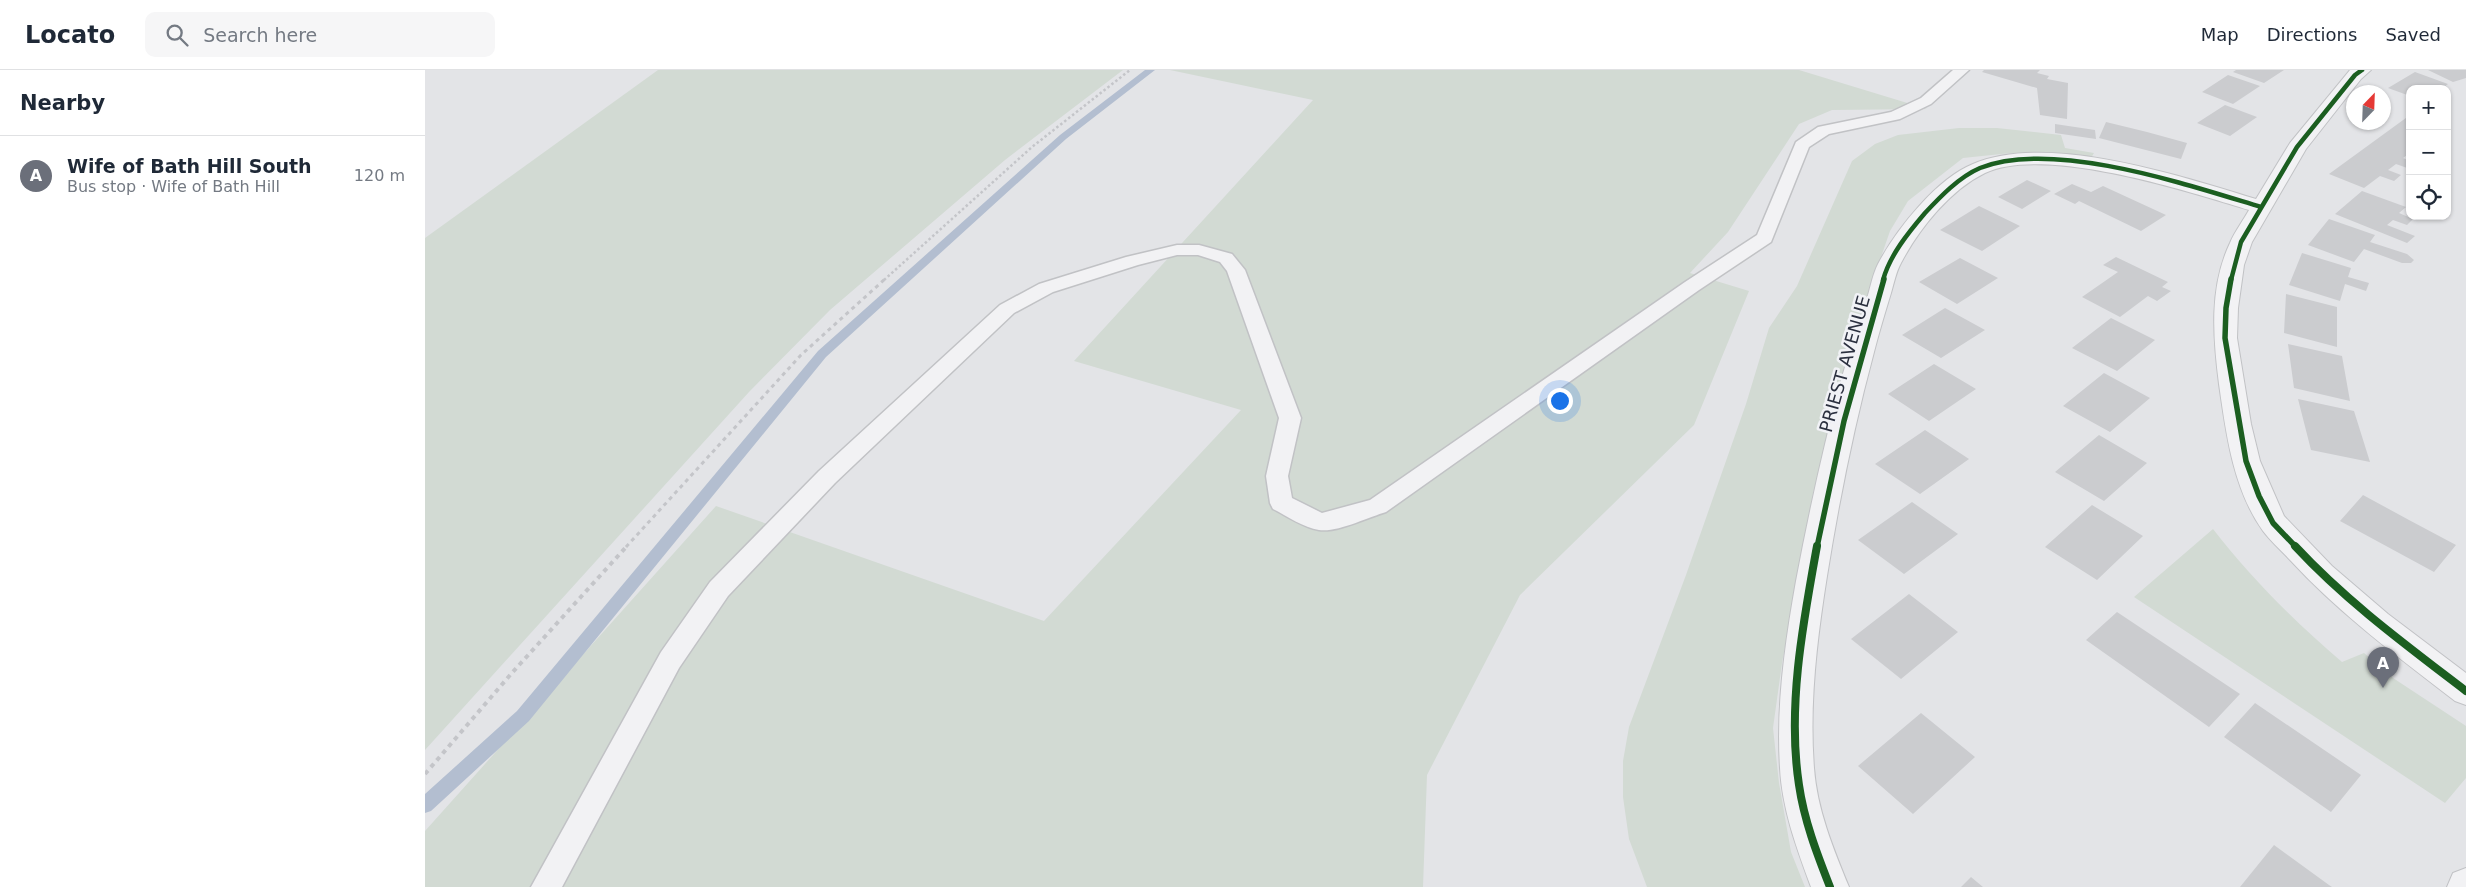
<!DOCTYPE html>
<meta charset="utf-8">
<style>
:root{--surface:#fff;--page:#f6f6f7;--text:#1f2937;--muted:#747a83;--line:#e0e1e3;--accent:#6b6f7a}
body{margin:0;font-family:"DejaVu Sans",sans-serif;background:var(--page);color:var(--text)}
.controls{position:absolute;right:15px;top:15px;display:grid;overflow:hidden;border-radius:10px;box-shadow:0 1px 4px #0004}
.controls button{width:45px;height:45px;display:grid;place-items:center;padding:0;border:0;border-bottom:1px solid var(--line);background:var(--surface);color:var(--text);font:25px sans-serif}
.compass{position:absolute;left:1921px;top:15px;width:45px;height:45px;border-radius:50%;background:var(--surface);box-shadow:0 1px 4px #0004;rotate:23deg}
.you{position:absolute;left:1134px;top:330px;width:18px;height:18px;margin:-12px;border:4px solid #fff;border-radius:50%;background:#1a73e8;box-shadow:0 0 0 8px #1a73e833}
.badge{display:grid;place-items:center;width:32px;height:32px;border-radius:50%;background:var(--accent);color:#fff;font-size:16px;font-weight:700}
.pin{position:absolute;translate:-50% -41px;filter:drop-shadow(0 1px 2px #0008)}
.pin::after{content:'';position:absolute;top:26px;width:18px;height:15px;background:inherit;clip-path:polygon(0 0,100% 0,50% 100%)}
.list{margin:0;padding:0;list-style:none}
h2{display:flex;justify-content:space-between;align-items:center;height:65px;margin:0;padding:0 20px;font-size:21px}
h2 small{font-size:16px;font-weight:400;color:var(--muted)}
.list li{display:grid;grid-template-columns:32px 1fr auto;gap:15px;align-items:center;box-sizing:border-box;height:80px;padding:0 20px;border-top:1px solid var(--line)}
.list b{display:block;font-size:19px;white-space:nowrap}
.list p{margin:0;font-size:16px;white-space:nowrap;color:var(--muted)}
.list em{font-size:16px;font-style:normal;color:var(--muted)}
.icon{flex:none;width:28px;height:28px;fill:none;stroke:currentColor;stroke-width:2;stroke-linecap:round;stroke-linejoin:round}
.map{position:relative;flex:none;width:2041px;height:817px;overflow:hidden}
header{display:flex;align-items:center;gap:30px;box-sizing:border-box;height:70px;padding:0 25px;background:var(--surface);border-bottom:1px solid var(--line)}
header strong{font-size:24px}
nav{display:flex;gap:28px;margin-inline-start:auto;font-size:18px}
.search{width:350px;height:45px;background:var(--page);display:flex;align-items:center;gap:12px;box-sizing:border-box;padding:0 18px;border-radius:10px;color:var(--muted);font-size:19px}
main{display:flex}
aside{flex:1;background:var(--surface)}
.map>svg:first-child{display:block}
.green{fill:#d2dad3}
.lines{fill:none;stroke-linecap:round;stroke-linejoin:round}
.stream{fill:#b3bed0;fill-rule:evenodd}
.building{fill:#cbcccf}
.lane-casing{stroke:#c1c2c5;stroke-width:3}
.street-casing{stroke:#c1c2c5;stroke-width:2}
.path-far2{stroke:#c4c5c9;stroke-width:2.5;stroke-dasharray:2.5 2.5;stroke-linecap:butt}
.path-far1{stroke:#c4c5c9;stroke-width:3;stroke-dasharray:4 4;stroke-linecap:butt}
.path{stroke:#c4c5c9;stroke-width:4;stroke-dasharray:4.5 4.5;stroke-linecap:butt}
.lane{fill:#f2f2f4;fill-rule:evenodd}
.street{fill:#f2f2f4;fill-rule:evenodd}
.cycleway-far2-casing{stroke:#f1f2f6;stroke-width:7}
.cycleway-far1-casing{stroke:#f1f2f6;stroke-width:9}
.cycleway-casing{stroke:#f1f2f6;stroke-width:11}
.cycleway-far2{stroke:#1b5e20;stroke-width:4.5}
.cycleway-far1{stroke:#1b5e20;stroke-width:5.5}
.cycleway{stroke:#1b5e20;stroke-width:8}
.labels{text-anchor:middle;stroke-width:5;stroke-linejoin:round;paint-order:stroke}
.street-label{font-size:18px;fill:#2b303f;stroke:#f1f2f6}
</style>
<header>
<strong>Locato</strong>
<div class="search"><svg class="icon" aria-label="search" viewBox="0 0 24 24"><circle cx="10" cy="10" r="6"/><path d="M15 15l6 6"/></svg>Search here</div>
<nav><a>Map</a><a>Directions</a><a>Saved</a></nav>
</header>
<main>
<aside>
<h2>Nearby<small></small></h2>
<ul class="list">
<li><span class="badge">A</span><div><b>Wife of Bath Hill South</b><p>Bus stop · Wife of Bath Hill</p></div><em>120 m</em></li>
</ul>
</aside>
<div class="map">
<svg width="2041" height="817" viewBox="0 0 2041 817">
<rect width="100%" height="100%" fill="#e3e4e7"/>
<path class="green" d="M233,0H698L580,90L405,240L324,322L0,680V168Z
M745,0H1374L1502,39L1407,40L1374,54L1303,162L1265,203L1324,221L1269,355L1095,525L1002,705L998,817H0V761L291,436L619,551L816,340L649,291L888,30Z
M1534,58H1572L1636,65L1640,78L1669,83L1666,88L1586,83L1538,88L1483,131L1465,161L1427,271L1388,424L1357,593L1348,658L1354,713L1366,782L1380,817H1222L1204,769L1198,727V691L1204,657L1261,505L1321,334L1344,258L1372,216L1427,91L1450,74L1473,65Z
M1788,459C1827,509 1870,552 1917,592L1939,583L1968,608L2041,656V708L2020,733L1709,527Z"/>
<g class="lines">
<path class="stream" d="M720,0H730L641,69L401,287L104,651L6,741L0,743V724L92,641L393,281L635,65Z"/>
</g>
<path class="building" d="M1559,0H1615L1612,3L1624,6L1622,9L1643,13L1642,49L1615,45L1612,18L1557,2Z
M1811,0H1859L1839,13L1808,2Z
M2003,0H2041V8L2028,12Z
M1990,2L2023,14L2016,19H1985V26L1963,18Z
M1803,5L1835,16L1808,34L1777,22Z
M1800,35L1832,47L1805,66L1772,53Z
M1985,45V83L1978,88L1985,91V99L1971,94L1963,100L1976,105L1969,111L1955,106L1939,118L1904,104Z
M1681,52L1722,62L1762,73L1756,89L1674,68Z
M1630,54L1670,60L1671,69L1630,63Z
M1602,110L1626,121L1597,139L1573,127Z
M1647,114L1666,122L1678,116L1741,145L1716,161L1654,131L1650,134L1629,124Z
M1937,121L1981,137L1974,143L1988,149L1982,155L1968,150L1962,155L1990,166L1982,173L1910,144Z
M1554,136L1595,156L1557,181L1515,160Z
M1904,149L1950,165L1945,172L1982,184L1989,190L1986,193H1977L1939,179L1929,192L1883,175Z
M1877,183L1926,198L1923,207L1944,213L1941,221L1920,214L1915,231L1864,215Z
M1691,187L1743,212L1737,217L1746,221L1732,231L1723,226L1695,247L1657,227L1693,202L1678,195Z
M1535,188L1573,208L1532,234L1494,212Z
M1861,224L1912,237V277L1859,263Z
M1520,238L1560,260L1516,288L1477,265Z
M1686,248L1730,270L1692,301L1647,278Z
M1863,274L1917,286L1925,331L1869,318Z
M1509,294L1551,319L1504,351L1463,324Z
M1679,303L1725,328L1685,362L1638,336Z
M1873,329L1929,341L1945,392L1886,380Z
M1500,360L1544,389L1495,424L1450,394Z
M1674,365L1722,393L1679,431L1630,402Z
M1938,425L1984,450L2031,475L2009,502L1915,451Z
M1487,432L1533,464L1479,504L1433,470Z
M1667,435L1718,466L1672,510L1620,477Z
M1484,524L1533,562L1476,609L1426,569Z
M1692,542L1815,624L1784,657L1661,570Z
M1830,633L1936,705L1906,742L1799,667Z
M1496,643L1550,687L1488,744L1433,696Z
M1849,775L1904,815L1907,817H1815Z
M1546,807L1558,817H1536Z"/>
<g class="lines">
<g class="lane-casing">
<path id="lane" d="M1528,0H1544L1506,34L1475,49L1404,64L1384,77L1346,172L1274,220L961,442C944,447 911,463 894,460C879,458 862,446 848,439L845,433L841,406L854,348L802,201L795,192L773,185H752L713,195L628,222L589,243L410,413L303,526L254,598L137,817H106L236,582L285,512L394,401L575,235L614,214L701,187L752,175H774L807,184L820,200L876,348L863,406L867,428L897,443L945,430L1260,212L1332,165L1371,72L1393,57L1466,42L1496,28Z"/>
</g>
<g class="street-casing">
<path id="street" d="M1925,0H1946L1936,9L1881,79L1827,172L1819,195L1813,238L1812,268L1826,354L1835,391L1859,446L1907,496L1963,544L2041,603V635L2030,631C1973,587 1915,544 1866,491C1857,481 1846,472 1838,461C1808,419 1801,363 1794,314C1788,267 1784,217 1805,173C1810,161 1818,151 1824,140C1763,121 1619,75 1560,103C1525,120 1494,159 1476,193C1471,202 1469,213 1466,223C1460,243 1454,262 1449,282C1429,356 1414,431 1402,506C1392,569 1384,634 1389,698C1392,739 1408,778 1424,817H1386C1372,779 1357,739 1355,698C1351,635 1360,573 1371,511C1384,442 1399,374 1417,307C1425,279 1434,252 1443,225C1446,215 1448,204 1453,194C1471,160 1511,109 1548,94C1623,62 1755,106 1831,129L1865,73Z
M2041,798V817H2022L2028,803Z"/>
</g>
<path class="path-far2" d="M459,210L607,77L705,0"/>
<path class="path-far1" d="M201,477L376,285L460,209"/>
<path class="path" d="M0,704L86,604L202,476"/>
<use href="#lane" class="lane"/>
<use href="#street" class="street"/>
<g class="cycleway-far2-casing">
<path id="cycleway-far2" d="M1458,210C1465,185 1483,163 1500,143C1515,127 1534,107 1555,98C1628,69 1763,115 1836,137
M1806,210L1816,172L1872,77L1930,5L1937,0"/>
</g>
<g class="cycleway-far1-casing">
<path id="cycleway-far1" d="M1806,209L1801,238L1800,268L1821,391L1834,426L1848,453L1871,477
M1392,477L1419,351L1459,209"/>
</g>
<g class="cycleway-casing">
<path id="cycleway" d="M1392,476C1378,553 1362,637 1374,715C1379,750 1392,784 1405,817
M1870,476C1921,531 1981,575 2041,621"/>
</g>
<use href="#cycleway-far2" class="cycleway-far2"/>
<use href="#cycleway-far1" class="cycleway-far1"/>
<use href="#cycleway" class="cycleway"/>
</g>
<g class="labels">
<g class="street-label">
<text transform="translate(1420 294) rotate(-74)" y="6">PRIEST AVENUE</text>
</g>
</g>
</svg>
<div class="controls">
<button>+</button>
<button>−</button>
<button><svg class="icon" aria-label="locate" viewBox="0 0 24 24"><circle cx="12" cy="12" r="6"/><path d="M12 2v4M12 18v4M2 12h4M18 12h4"/></svg></button>
</div>
<svg class="compass" viewBox="-18 -18 36 36"><path d="M0-13l5 13h-10z" fill="#e53935"/><path d="M0 13l5-13h-10z" fill="#747a83"/></svg>
<div class="you"></div>
<div class="pin badge" style="left:1958px;top:618px">A</div>
</div>
</main>
